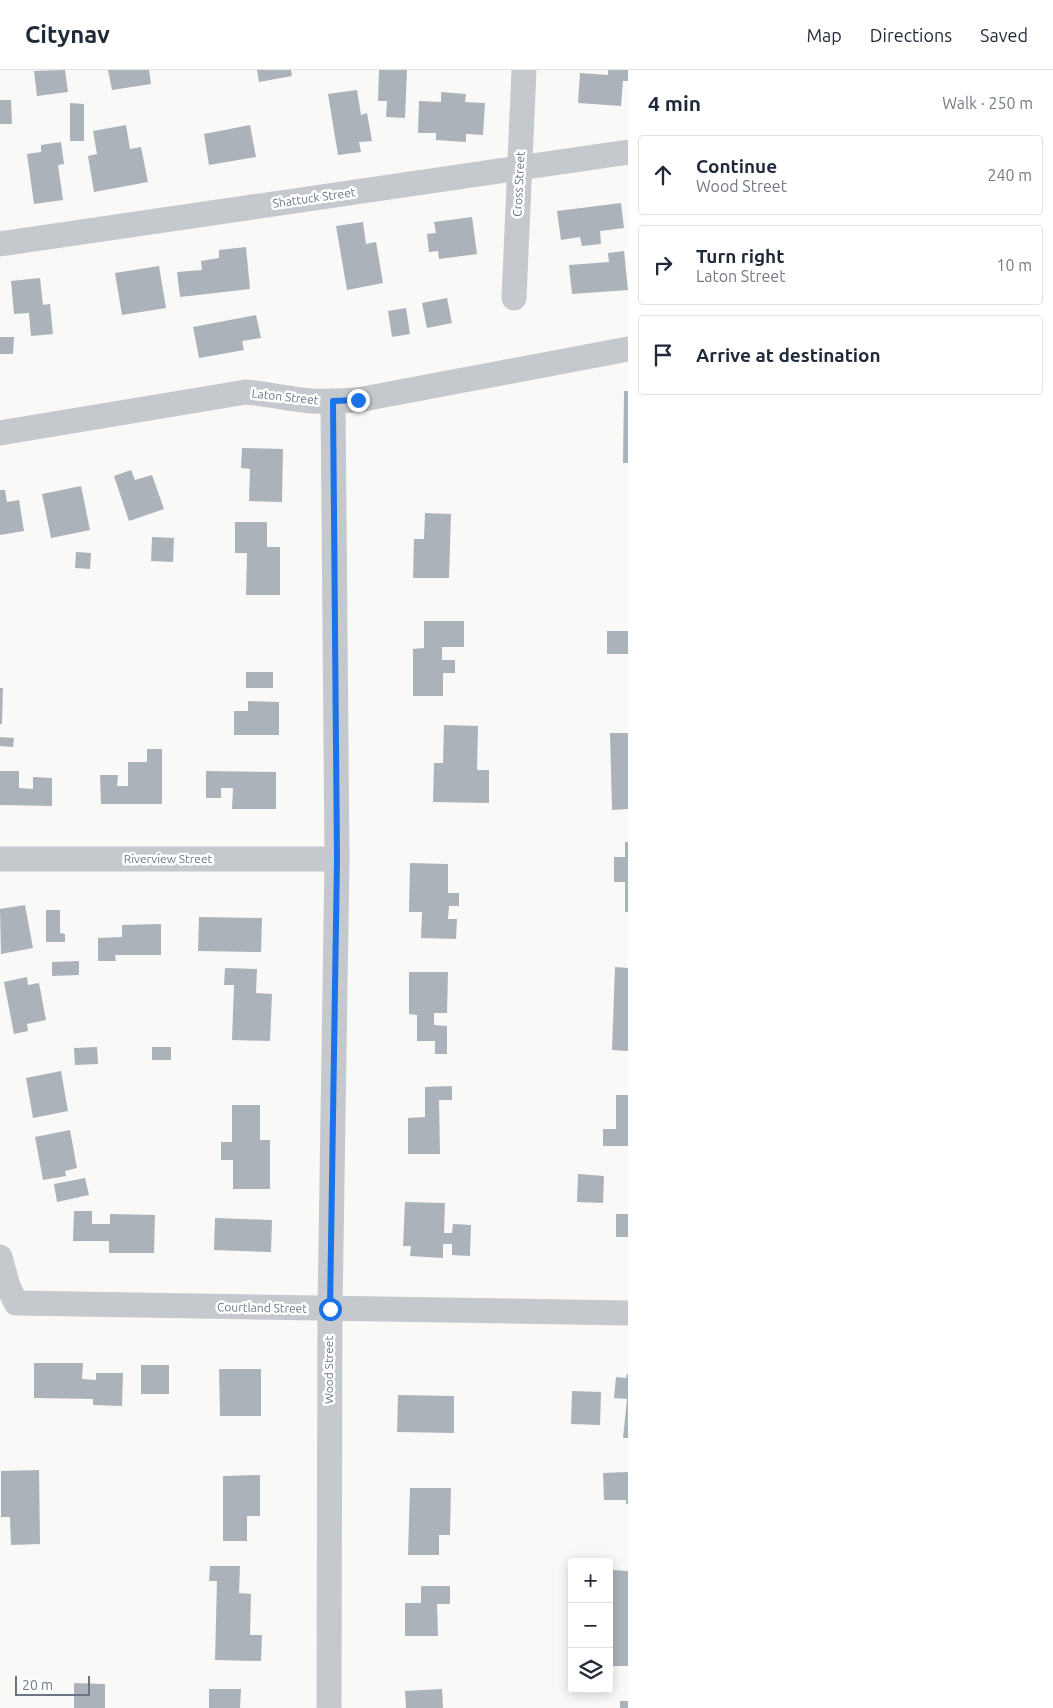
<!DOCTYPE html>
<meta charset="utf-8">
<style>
:root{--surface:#fff;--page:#f6f6f7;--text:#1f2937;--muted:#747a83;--line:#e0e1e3}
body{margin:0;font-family:Ubuntu,sans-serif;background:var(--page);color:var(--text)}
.controls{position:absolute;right:15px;bottom:15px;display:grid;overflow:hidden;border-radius:5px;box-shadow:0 2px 12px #0003}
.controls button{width:45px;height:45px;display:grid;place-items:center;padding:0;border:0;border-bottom:1px solid var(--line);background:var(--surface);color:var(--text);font:25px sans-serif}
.scale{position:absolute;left:15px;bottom:12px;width:75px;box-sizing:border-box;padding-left:5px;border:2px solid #6a7686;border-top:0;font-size:14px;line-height:18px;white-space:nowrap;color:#6a7686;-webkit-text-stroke:4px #fff;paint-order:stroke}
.stop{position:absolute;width:15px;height:15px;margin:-11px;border:4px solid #1a73e8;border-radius:50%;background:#fff}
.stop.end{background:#1a73e8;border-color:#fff;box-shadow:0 1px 5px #0008}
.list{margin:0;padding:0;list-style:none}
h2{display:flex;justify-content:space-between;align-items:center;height:65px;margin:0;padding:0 20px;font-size:21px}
h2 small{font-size:16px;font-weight:400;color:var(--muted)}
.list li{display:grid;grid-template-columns:32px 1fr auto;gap:15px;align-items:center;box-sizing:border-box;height:80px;margin:0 10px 10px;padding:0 10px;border:1px solid var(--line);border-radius:5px}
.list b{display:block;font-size:19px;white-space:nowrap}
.list p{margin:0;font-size:16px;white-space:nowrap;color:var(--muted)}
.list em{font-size:16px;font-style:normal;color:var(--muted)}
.icon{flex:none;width:28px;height:28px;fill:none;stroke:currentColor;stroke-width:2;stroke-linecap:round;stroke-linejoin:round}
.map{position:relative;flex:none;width:628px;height:1638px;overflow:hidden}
header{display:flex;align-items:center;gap:30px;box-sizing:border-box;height:70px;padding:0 25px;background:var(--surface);border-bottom:1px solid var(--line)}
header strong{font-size:24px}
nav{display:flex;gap:28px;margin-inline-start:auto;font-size:18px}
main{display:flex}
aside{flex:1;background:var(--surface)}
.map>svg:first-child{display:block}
.building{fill:#acb2b9}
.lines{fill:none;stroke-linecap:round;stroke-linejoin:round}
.street{stroke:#c5c8cc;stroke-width:25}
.route{stroke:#1a73e8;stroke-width:6}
.labels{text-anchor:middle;stroke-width:5;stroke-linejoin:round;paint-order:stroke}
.street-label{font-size:12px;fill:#6a7686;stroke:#fff}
</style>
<header>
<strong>Citynav</strong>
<nav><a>Map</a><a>Directions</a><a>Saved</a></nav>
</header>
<main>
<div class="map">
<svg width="628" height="1638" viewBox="0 0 628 1638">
<rect width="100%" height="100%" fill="#f9f9f7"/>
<path class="building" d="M65,0L68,22L37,26L34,1Z
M108,0H149L151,14L112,20Z
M257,0H291L292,6L259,12Z
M379,0H407L405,48L386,47L387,31H378Z
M608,0H628V11H623L621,36L578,33L580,3L608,5Z
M357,20L361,45L367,43L372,71L359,72L361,82L338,85L328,24Z
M441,22L466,24L465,32L485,33L483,65L466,64V72L436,70V63H418L419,31L441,32Z
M0,30H11L12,54H0Z
M70,33L84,34V71H70Z
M126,55L130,79L141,77L148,112L94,122L88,86L97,84L93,61Z
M250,55L256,87L209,95L204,64Z
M61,72L64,94L58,95L63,130L34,134L27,84L41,82V75Z
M621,133L624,158L600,161L601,174L582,176L580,167L561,170L557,141Z
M472,147L477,184L439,189L438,181L429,182L427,164L436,163L434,152Z
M363,152L366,174L376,172L383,213L347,220L336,156Z
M246,177L250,219L180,227L177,202L202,200L201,191L219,188V180Z
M624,181L628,220L572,224L569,195L609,192L608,183Z
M159,196L166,238L122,245L115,203Z
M40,208L43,235L50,234L53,264L31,266L29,243L14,244L11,211Z
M447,228L452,253L427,258L422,233Z
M406,238L410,264L392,267L388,241Z
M256,245L261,268L242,271L244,280L199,288L193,257Z
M0,267H14L13,284H0Z
M624,321H628V393H623Z
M242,378L283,379L282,432L249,431L250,399L241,398Z
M131,400L135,410L152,405L164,439L129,451L114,406Z
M81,416L90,460L51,468L42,424Z
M0,420H5L7,432L19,430L24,461L0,465Z
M425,443L451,444L449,508H413L414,469H424Z
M235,452H267V477H280V525H246L247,483H235Z
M152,467L174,468L173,492L151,491Z
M76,482L91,483L90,499L75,498Z
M424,551H464V577H442V590H455V603H443V626H413V579L424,578Z
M607,561H628V584H607Z
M246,602H273V618H246Z
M0,618H3L2,654H0Z
M248,631L279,632V665H234V641H248Z
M444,655L478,656L477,700H489V733L433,732L434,693H443Z
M610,663H628V739L612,740Z
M0,667L14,668L13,677L0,676Z
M147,679H162V734H101L100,705H118L117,716H128V692H147Z
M0,701H19V718L33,719V707L52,708V736L0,735Z
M206,701L276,702V739H232L233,718H221V728H206Z
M625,772H628V842H625V812H614V787H625Z
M410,793L448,794V823H459V836H449L448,849H457L456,869L421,868L422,842H409Z
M25,835L33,878L1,884L0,839Z
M46,840H60V863L65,864V872H46Z
M199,847L262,848L261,882L198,881Z
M161,854V885H115L116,891H98V868L122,867V855Z
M79,891V905L52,906V892Z
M615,897L628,898V981L612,980Z
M225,898L257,899L256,923L272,924L270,971L232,970L234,915H224Z
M409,902H448L447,943H434V955L447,956V984H435V971H417V945L409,944Z
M27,907L28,915L39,913L46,950L27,954L28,961L14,964L4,912Z
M97,977L98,994L75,995L74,978Z
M152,977H171V990H152Z
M61,1001L68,1041L33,1048L26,1008Z
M452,1016V1030H439L440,1084H408V1048L425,1047V1017Z
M616,1025H628V1076H603V1059H616Z
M232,1035H260V1070H270V1119H233V1090H221V1072H232Z
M70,1060L77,1098L65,1101L66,1106L43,1110L35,1067Z
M578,1104L604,1106L603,1133L577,1132Z
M85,1108L89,1125L57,1132L54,1114Z
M405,1132L445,1133L444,1163H452L453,1154L471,1155L470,1186L452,1185V1174H443V1188L410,1186L411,1176H403Z
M74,1141H92V1154H110V1144L155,1145L154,1183H109V1171H73Z
M616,1144H628V1167H616Z
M215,1148L272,1150L271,1182L214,1180Z
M34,1293H83L82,1309L96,1310V1303H123L122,1336L93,1335V1329L34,1328Z
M141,1295H169V1324H141Z
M219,1299H261V1346H220Z
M627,1304H628V1368H623L627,1329L614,1328L616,1307L626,1308Z
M572,1321L601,1322L600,1355L571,1354Z
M398,1325L454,1326V1363L397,1362Z
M39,1400L40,1474L11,1475L10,1447H1V1401Z
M628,1402V1434H626V1430H604L603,1403Z
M260,1405V1446H247V1471H223V1406Z
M410,1418H451L450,1465H439V1485H408Z
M210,1496H240L239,1523L251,1524L250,1565H262L261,1591L215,1590L217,1511H209Z
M613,1500L628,1501V1596H612Z
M421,1516H450V1534H437L438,1566H405V1533H421Z
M74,1613L105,1614V1638H74Z
M209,1619H241L240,1638H209Z
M442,1619L443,1638H406L405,1621Z
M620,1631H628V1638H620Z"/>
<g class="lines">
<path class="street" d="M0,174L628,82
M514,228L524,0
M0,363L246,322C268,324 289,329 311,331C327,332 342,331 358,330L628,279
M0,789H337
M0,1187L8,1216L16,1233L628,1243
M329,1638L330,1239L337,789L333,331"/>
</g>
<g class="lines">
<path class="route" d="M330,1239L337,789L333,331L358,330"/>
</g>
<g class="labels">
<g class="street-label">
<text transform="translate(519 114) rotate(-87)" y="4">Cross Street</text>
<text transform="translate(314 128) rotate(-8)" y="4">Shattuck Street</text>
<text transform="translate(285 327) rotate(6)" y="4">Laton Street</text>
<text x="168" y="793">Riverview Street</text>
<text transform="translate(262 1238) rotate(1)" y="4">Courtland Street</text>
<text transform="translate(329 1300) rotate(-90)" y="4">Wood Street</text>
</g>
</g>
</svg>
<div class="controls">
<button>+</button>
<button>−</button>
<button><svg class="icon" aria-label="layers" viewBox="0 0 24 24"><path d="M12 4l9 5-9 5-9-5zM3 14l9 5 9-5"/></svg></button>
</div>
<div class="scale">20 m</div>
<div class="stop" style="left:330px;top:1239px"></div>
<div class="stop end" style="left:358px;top:330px"></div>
</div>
<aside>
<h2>4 min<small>Walk · 250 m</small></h2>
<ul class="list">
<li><svg class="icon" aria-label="ahead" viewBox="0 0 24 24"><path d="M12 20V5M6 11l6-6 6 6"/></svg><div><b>Continue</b><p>Wood Street</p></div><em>240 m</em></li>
<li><svg class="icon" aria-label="right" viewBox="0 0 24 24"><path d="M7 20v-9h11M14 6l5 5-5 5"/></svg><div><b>Turn right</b><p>Laton Street</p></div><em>10 m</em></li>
<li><svg class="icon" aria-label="arrive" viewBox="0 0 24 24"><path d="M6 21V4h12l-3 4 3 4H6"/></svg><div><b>Arrive at destination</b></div></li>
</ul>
</aside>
</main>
